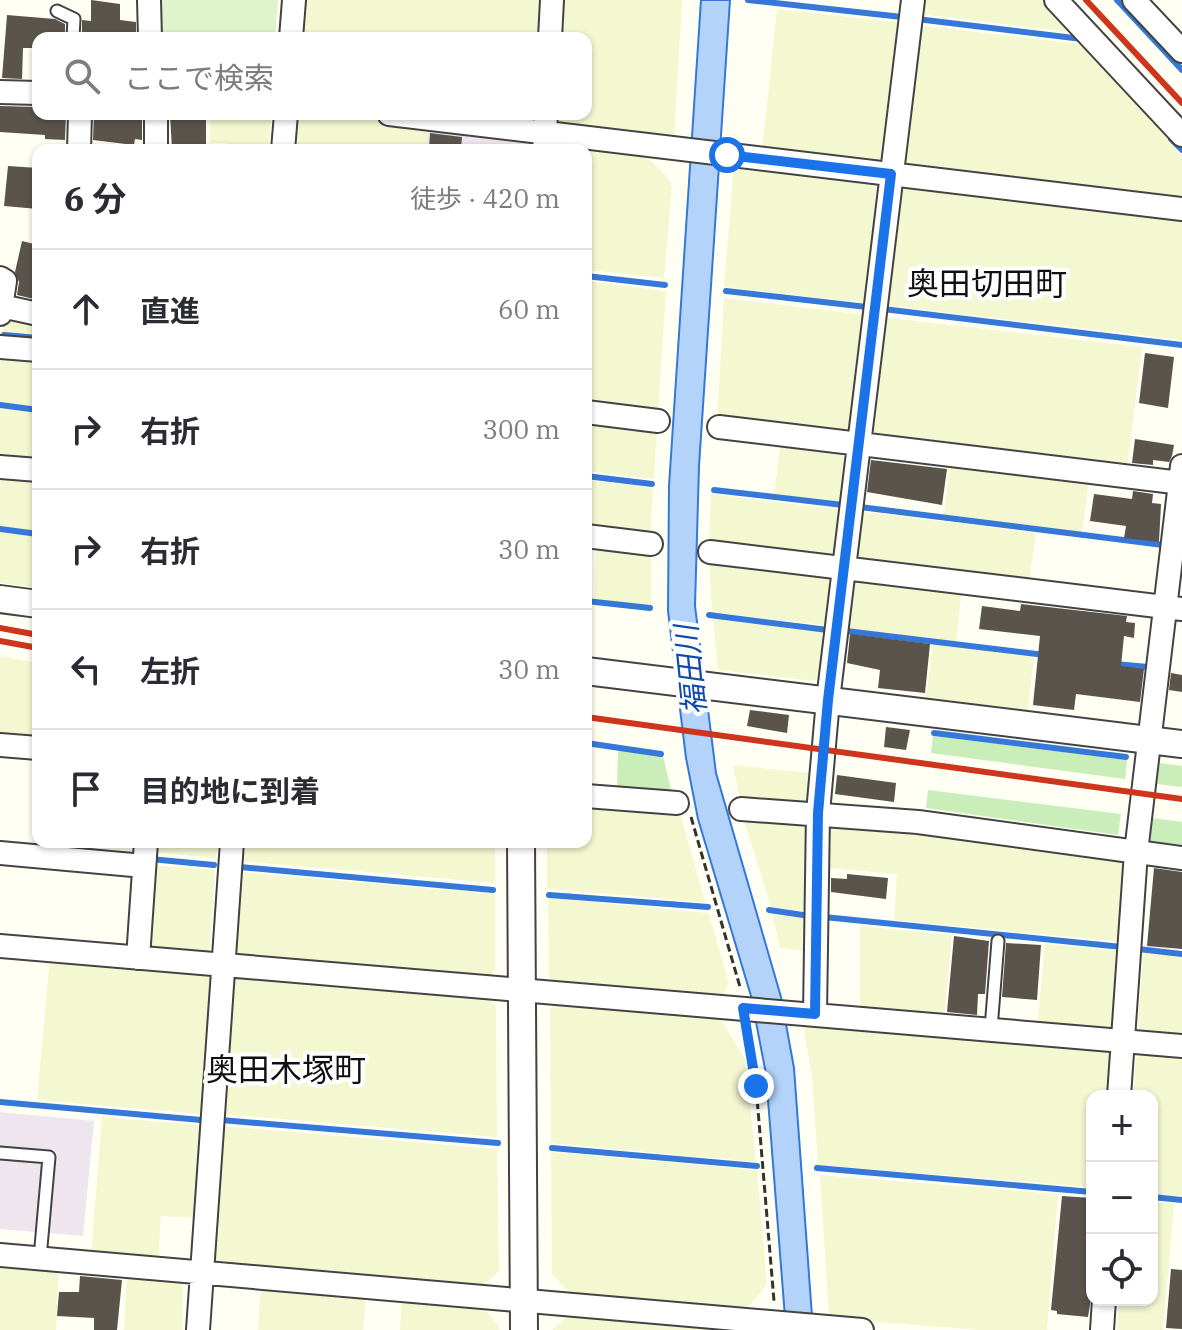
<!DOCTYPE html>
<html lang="ja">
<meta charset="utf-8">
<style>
:root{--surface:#fff;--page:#f2f2f3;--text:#2b2b33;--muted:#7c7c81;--line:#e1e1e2}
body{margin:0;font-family:"IBM Plex Serif","Noto Sans JP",serif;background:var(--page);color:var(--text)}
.controls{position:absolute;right:24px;bottom:24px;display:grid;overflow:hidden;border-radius:16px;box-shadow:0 2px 6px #0004}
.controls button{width:72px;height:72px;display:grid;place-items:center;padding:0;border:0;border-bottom:2px solid var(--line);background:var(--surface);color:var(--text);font:40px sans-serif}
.stop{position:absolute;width:24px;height:24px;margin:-18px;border:6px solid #1a73e8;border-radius:50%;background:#fff}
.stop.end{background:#1a73e8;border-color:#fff;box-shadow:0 2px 8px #0008}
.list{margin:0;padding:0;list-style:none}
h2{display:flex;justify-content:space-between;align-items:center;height:104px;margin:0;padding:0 32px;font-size:34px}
h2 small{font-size:26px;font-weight:400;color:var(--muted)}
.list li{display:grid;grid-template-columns:52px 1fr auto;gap:24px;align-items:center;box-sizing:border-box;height:120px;padding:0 32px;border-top:2px solid var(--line)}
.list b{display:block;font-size:30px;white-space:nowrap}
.list em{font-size:26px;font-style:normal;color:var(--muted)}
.icon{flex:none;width:44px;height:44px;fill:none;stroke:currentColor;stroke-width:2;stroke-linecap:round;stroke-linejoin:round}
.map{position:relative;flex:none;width:1182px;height:1330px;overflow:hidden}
.search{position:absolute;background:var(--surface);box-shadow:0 2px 6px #0004;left:32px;top:32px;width:560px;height:88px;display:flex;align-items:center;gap:20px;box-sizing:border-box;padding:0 28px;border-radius:16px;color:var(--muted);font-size:30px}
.panel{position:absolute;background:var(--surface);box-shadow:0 2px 6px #0004;left:32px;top:144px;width:560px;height:704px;border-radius:16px}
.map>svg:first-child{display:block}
.industrial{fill:#efe5ee}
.farmland{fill:#f4f8d1}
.green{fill:#caeeb9}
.pitch{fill:#def4cc}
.water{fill:#b4d3fb;stroke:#3578d8;stroke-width:2}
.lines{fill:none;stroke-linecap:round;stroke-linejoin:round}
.stream{stroke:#3578d8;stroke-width:6}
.building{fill:#5a544c}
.service-casing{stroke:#434343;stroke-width:15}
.minor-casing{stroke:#434343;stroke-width:26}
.tertiary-casing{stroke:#434343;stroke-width:30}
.path{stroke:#323232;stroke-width:3;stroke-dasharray:8 4;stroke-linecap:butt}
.service{stroke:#fff;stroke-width:11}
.minor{stroke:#fff;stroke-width:22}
.tertiary{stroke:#fff;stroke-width:26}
.rail{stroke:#cd351c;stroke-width:6}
.route{stroke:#1a73e8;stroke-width:10}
.labels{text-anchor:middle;stroke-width:8;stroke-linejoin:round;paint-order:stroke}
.water-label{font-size:30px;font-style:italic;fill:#0e49ae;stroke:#fff}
.quarter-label{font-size:32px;fill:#101010;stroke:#fff}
</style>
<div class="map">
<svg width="1182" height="1330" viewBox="0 0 1182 1330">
<rect width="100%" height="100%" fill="#fffff4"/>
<path class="industrial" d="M429,125L527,137L536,150H426Z
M0,1112L94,1121L83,1236L0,1229Z"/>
<path class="farmland" d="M301,0H544L543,38H298Z
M561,0H682L674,141L560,127L553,114H586V38H558Z
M921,0H1046L1077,33L920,14Z
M777,9L902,23L885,155L876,163L762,151Z
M918,25L1087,45L1150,110L1146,114L1182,156V201L908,169L902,158Z
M210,114H271L268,150H227V143H210Z
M297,114H333L429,125L426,150H290Z
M566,142L634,151L650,160L666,176L672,186L664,278L586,270V150H555Z
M734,164L875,180L882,192L868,303L724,287Z
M909,186L1182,217V340L884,305L897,192Z
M586,281L666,291L658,413L586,405Z
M724,298L867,315L853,426L843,434L717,419Z
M4,312L38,316V336L3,333Z
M882,317L1142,347L1127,469L876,439L869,428Z
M0,354L38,356V407L0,402Z
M0,408L38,413V466L0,462Z
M586,418L657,427L654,479L586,471Z
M781,442L837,449L848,462L843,503L774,494Z
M950,462L1089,480L1082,533L944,515Z
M0,472L38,476V532L0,527Z
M586,480L653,488L650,539L586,531Z
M711,494L843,510L839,550L828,559L709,545Z
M859,511L1036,533L1029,583L863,563L854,552Z
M0,532L38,536V588L0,583Z
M597,543L651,550V606L594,599Z
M709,558L828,571L835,583L830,626L712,612Z
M860,576L962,589L956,642L845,628L850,585Z
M713,619L830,632L824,674L813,681L718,670Z
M933,644L1034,657L1028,710L926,698Z
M0,656L38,663V741L0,738Z
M733,765L809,773V796L803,803L740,800Z
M586,801L679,809L705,902L547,889V842H586Z
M743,817L800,819L812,830L809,911L771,907Z
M834,824L1118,856L1128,866L1124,942L894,920L897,874L826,868V830Z
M151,842H218L216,858L151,852Z
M240,842H495V883L239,861Z
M150,865L215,870L209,957L143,951Z
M238,872L495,894V970L485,980L243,960L232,950Z
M548,898L709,913L729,983L721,1000L558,988L549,977Z
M772,915L805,918L804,951L780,948Z
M860,926L952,935L944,1019L860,1011Z
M1045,944L1125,951L1118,1024L1108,1034L1037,1028Z
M1143,953L1182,957V1040L1143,1036L1138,1027Z
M50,957L207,970L213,976L201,1114L37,1100Z
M237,972L485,995L496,1006L497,1137L221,1114L230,982Z
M557,1001L717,1013L745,1059L756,1162L551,1143L550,1009Z
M803,1025L1100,1049L1115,1060L1112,1096H1092V1187L818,1165L812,1075Z
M1147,1051L1182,1054V1196L1152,1194V1096H1133L1136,1058Z
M102,1117L201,1125L193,1218L161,1216L158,1261L91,1256Z
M220,1126L497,1149L499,1271L479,1289L221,1267L210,1256Z
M551,1152L757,1170L767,1285L749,1306L736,1310L573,1297L552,1274Z
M820,1175L1058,1194L1047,1330H978L829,1318Z
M1152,1202L1174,1204L1163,1330H1117L1119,1300H1152Z
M0,1263L59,1268L56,1330H0Z
M127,1274L183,1279L182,1330H124Z
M261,1285L366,1295L363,1330H258Z
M402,1298L480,1305L499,1325V1330H400Z
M573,1311L769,1330H552Z"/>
<path class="green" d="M933,736L1127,760L1125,779L931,753Z
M618,749L663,756L672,794L617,791Z
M1160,763L1182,766V787L1157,784Z
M928,790L1121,814L1118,835L926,808Z
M1153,818L1182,822V845L1150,841Z"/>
<path class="pitch" d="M156,0H278L275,38H156Z"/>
<path class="water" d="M701,0H730L699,466L695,606L716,773L781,997L794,1068L813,1330H786L766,1074L751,996L698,819L686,758L668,611L669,486Z"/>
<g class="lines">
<path class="stream" d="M748,0L902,17
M1117,0L1182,70
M917,19L1082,39
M1171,139L1182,150
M586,276L665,285
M726,291L867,307
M883,309L1182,345
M4,335L38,338
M0,405L38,410
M586,476L652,484
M714,490L843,505
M860,507L1163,545
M0,529L38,534
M586,601L650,608
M709,615L828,630
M846,631L1045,655
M1115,664L1148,667
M934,733L1126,757
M586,743L661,754
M150,859L214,865
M240,867L493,890
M549,895L708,907
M769,910L810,916
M824,917L1122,947
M1138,949L1182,954
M0,1102L201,1120
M221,1120L498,1143
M552,1148L757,1166
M817,1168L1092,1192
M1152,1197L1182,1200"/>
</g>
<path class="building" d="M91,0L120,4V20L136,22V38H82V20L91,21Z
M7,15L55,19L65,24V38H38V48H23L22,79L2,78Z
M0,106L38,107V114H66L65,140L45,139V135L0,132Z
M94,114H142V140L135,139L134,145L93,140Z
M170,114H206V150H172Z
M430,133L462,137L461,150H429Z
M8,166L38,168V209L4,206Z
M22,241L38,245V300L17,295L19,282L15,272Z
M1145,353L1174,357L1168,408L1139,403Z
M1135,439L1174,445L1172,456L1169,462L1153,460V465L1132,463Z
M871,460L947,469L942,505L867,492Z
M1133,491L1153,494L1152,503L1161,504L1159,542L1124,538L1126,526L1090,521L1094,494L1132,499Z
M1021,604L1127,616L1126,622L1135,623L1134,638L1124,636L1121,666L1144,669L1140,702L1076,694L1074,710L1033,705L1040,636L979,629L982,606L1020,611Z
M850,634L930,644L925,693L878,688L880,670L847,663Z
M1171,673L1182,675V692L1169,690Z
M750,710L789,715L787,733L747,726Z
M886,727L910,730L906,750L884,747Z
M837,775L896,783L894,802L835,794Z
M1154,868L1182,872V949L1147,946Z
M847,874L888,878L886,899L831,892V878L847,879Z
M954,936L989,941L985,994H978L977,1015L947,1012Z
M1006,943L1041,945L1037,1000L1002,997Z
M1062,1196L1092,1198V1293L1088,1317L1057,1314V1311L1051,1310Z
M1171,1269L1182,1270V1329L1166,1328Z
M80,1276L122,1280L117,1330H94V1318L57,1316L59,1292H79Z"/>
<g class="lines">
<g class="service-casing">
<path id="service" d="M57,11L74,19L73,38
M991,1029L998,941
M0,1153L49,1157L40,1258"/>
</g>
<g class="minor-casing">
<path id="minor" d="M149,0L150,38
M1056,0L1182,135
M1134,0L1182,51
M291,38L294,0
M550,38L552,0
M0,92L38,93
M389,114L1182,209
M79,150L80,114
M156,150V114
M283,150L286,114
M544,150L546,114
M0,278L5,281L0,314
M1,306L38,314
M0,347L38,350
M586,412L658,421
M719,427L1182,483
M0,467L38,470
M586,536L651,544
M710,552L1182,609
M0,745L38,748
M586,796L677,803
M741,809L918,822L1182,858
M0,853L144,866
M0,946L1182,1046
M138,958L146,842
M815,1014L818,813L828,700L913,0
M1119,1096L1136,852L1182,466
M0,1255L862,1330
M198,1330L232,842
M1102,1330L1104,1300"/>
</g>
<g class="tertiary-casing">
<path id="tertiary" d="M0,599L38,604
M586,671L1182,744
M521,842L524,1330"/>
</g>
<path class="path" d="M691,817L740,987
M747,1030L756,1086L774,1301"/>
<use href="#service" class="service"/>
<use href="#minor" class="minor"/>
<use href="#tertiary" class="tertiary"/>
<path class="rail" d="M1086,0L1182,103
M0,628L38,635
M0,641L38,648
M586,717L1182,799"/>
</g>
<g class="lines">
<path class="route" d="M727,155L891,174L828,700L818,813L815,1014L743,1008L756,1086"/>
</g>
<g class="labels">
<g class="water-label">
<text transform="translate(691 670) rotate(-96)" y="10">福田川</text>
</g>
<g class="quarter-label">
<text x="987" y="295">奥田切田町</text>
<text x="286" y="1081">奥田木塚町</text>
</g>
</g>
</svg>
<div class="controls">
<button>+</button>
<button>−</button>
<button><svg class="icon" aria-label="locate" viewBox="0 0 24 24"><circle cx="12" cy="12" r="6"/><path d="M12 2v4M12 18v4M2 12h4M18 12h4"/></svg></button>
</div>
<div class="stop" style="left:727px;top:155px"></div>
<div class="stop end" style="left:756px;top:1086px"></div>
<div class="search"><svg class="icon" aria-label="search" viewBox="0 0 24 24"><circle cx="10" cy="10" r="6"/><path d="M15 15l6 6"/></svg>ここで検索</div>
<section class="panel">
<h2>6 分<small>徒歩 · 420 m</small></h2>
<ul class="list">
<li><svg class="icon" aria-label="ahead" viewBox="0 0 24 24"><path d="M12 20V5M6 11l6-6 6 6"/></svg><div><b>直進</b></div><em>60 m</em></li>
<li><svg class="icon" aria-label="right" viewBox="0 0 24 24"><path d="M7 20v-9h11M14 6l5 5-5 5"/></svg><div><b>右折</b></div><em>300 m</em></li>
<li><svg class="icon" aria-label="right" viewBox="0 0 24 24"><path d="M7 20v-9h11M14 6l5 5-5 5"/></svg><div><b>右折</b></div><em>30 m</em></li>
<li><svg class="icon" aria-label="left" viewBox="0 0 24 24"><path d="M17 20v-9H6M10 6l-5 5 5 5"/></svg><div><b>左折</b></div><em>30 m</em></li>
<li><svg class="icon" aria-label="arrive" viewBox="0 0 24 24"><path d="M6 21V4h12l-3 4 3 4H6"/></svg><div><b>目的地に到着</b></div></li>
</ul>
</section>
</div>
